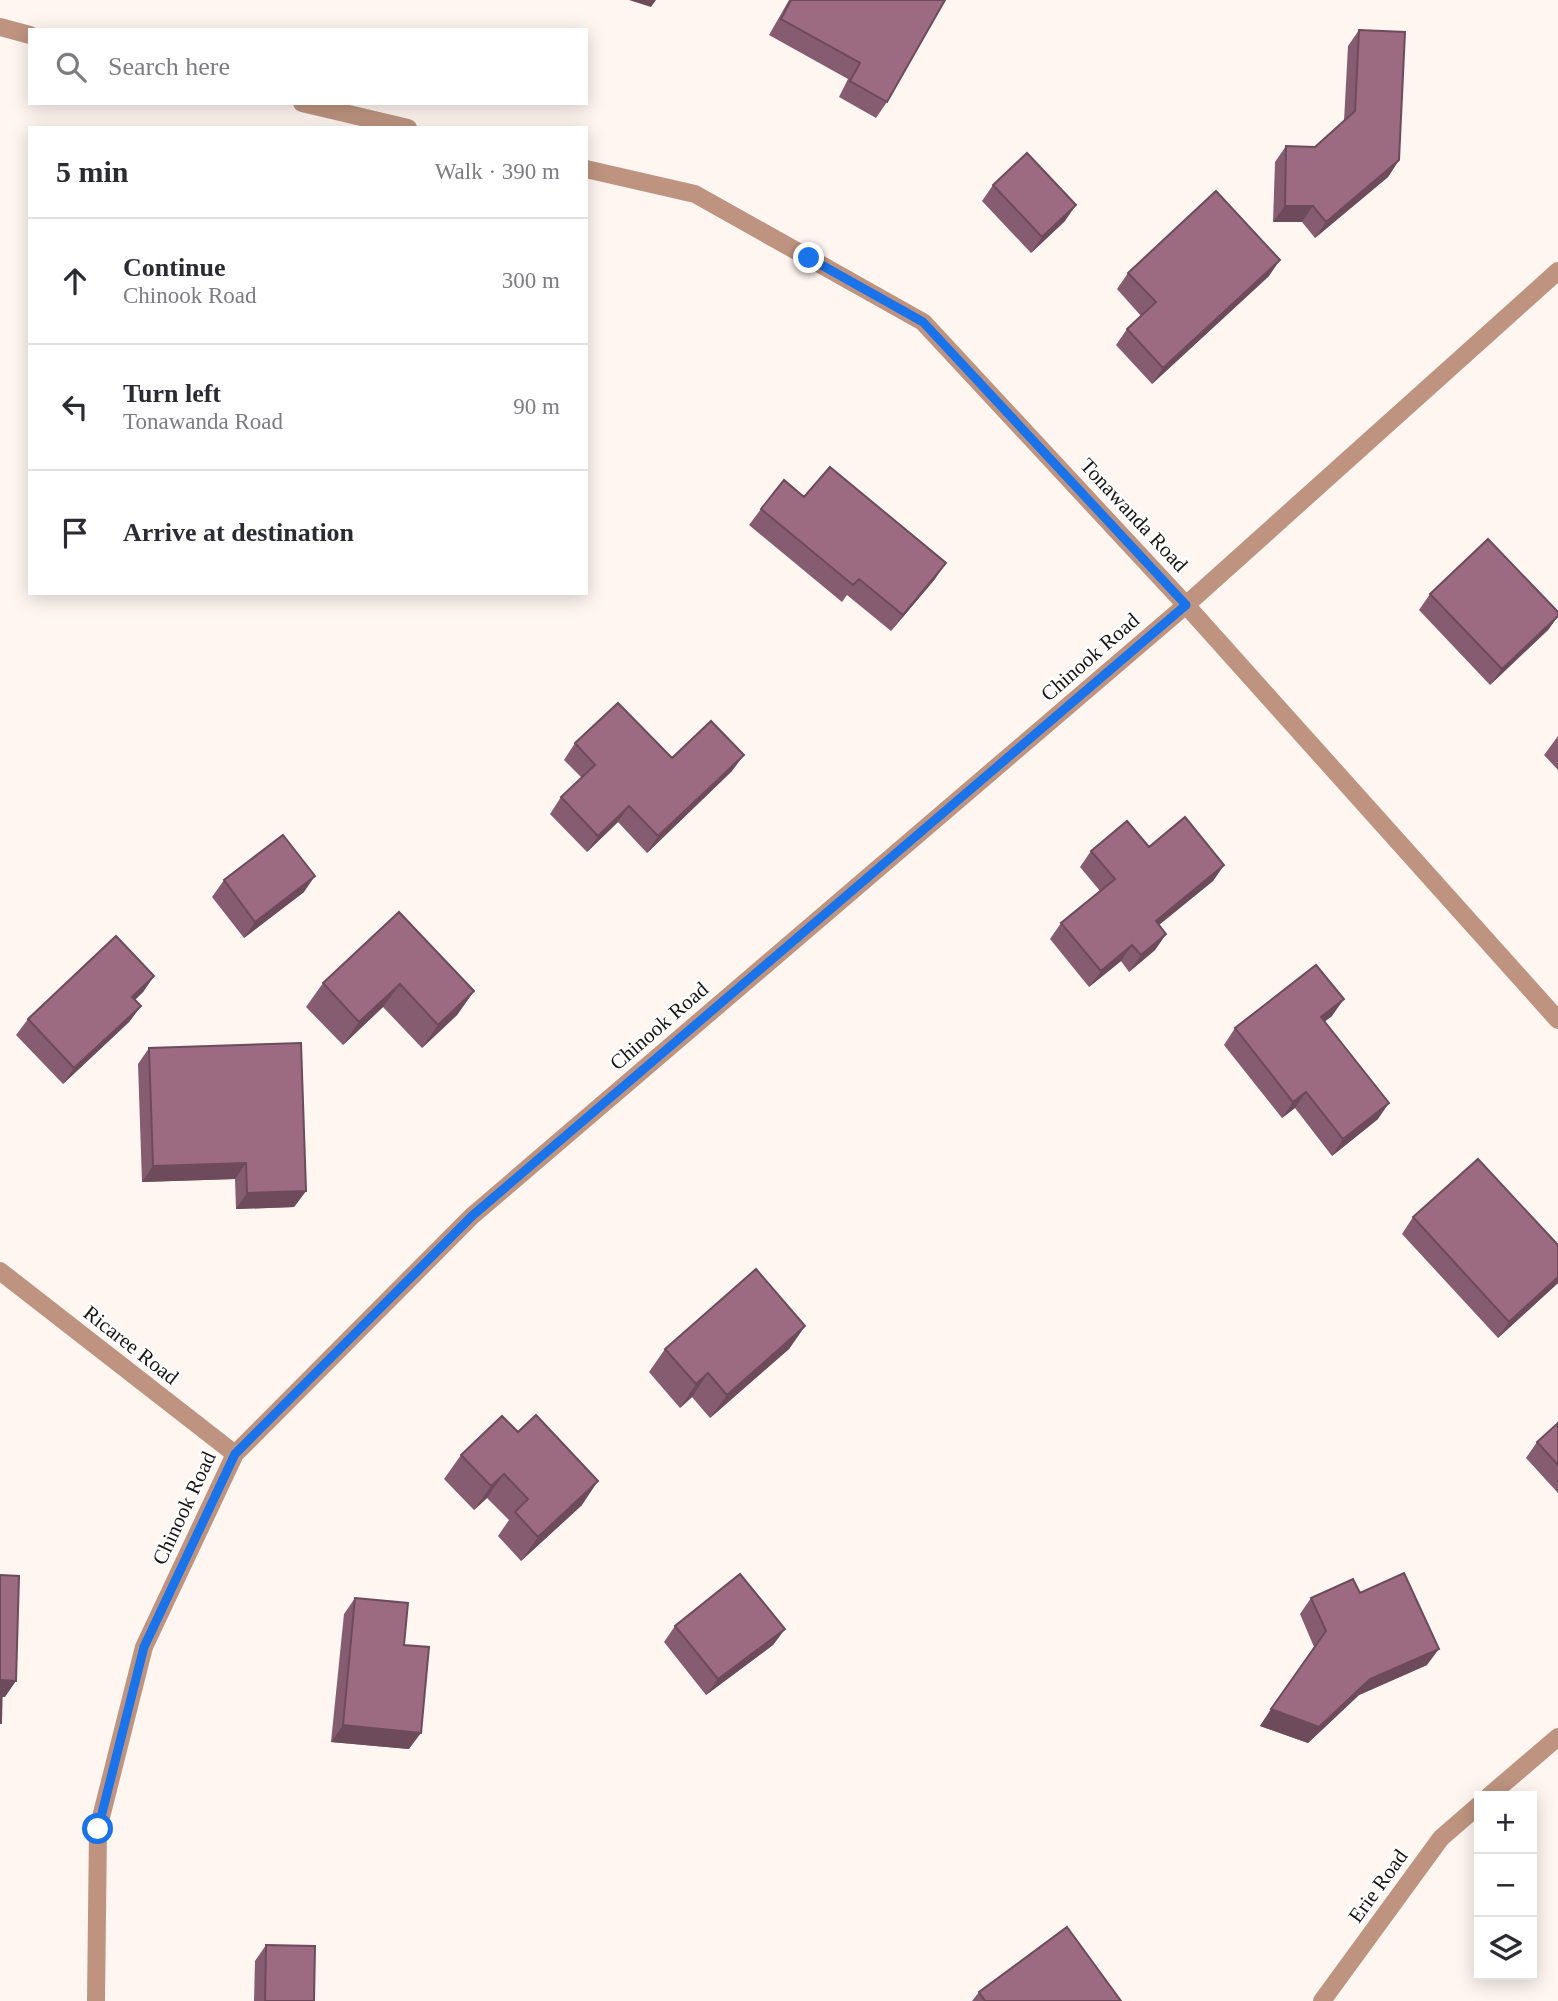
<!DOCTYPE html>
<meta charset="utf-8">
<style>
:root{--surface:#fff;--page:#f7f7f7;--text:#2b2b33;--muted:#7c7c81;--line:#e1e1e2}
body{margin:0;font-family:"Times New Roman",serif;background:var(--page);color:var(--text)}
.controls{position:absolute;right:21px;bottom:21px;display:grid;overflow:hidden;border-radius:0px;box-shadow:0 4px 18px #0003}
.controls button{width:63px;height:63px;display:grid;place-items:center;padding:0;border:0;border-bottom:2px solid var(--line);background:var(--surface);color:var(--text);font:35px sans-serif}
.stop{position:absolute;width:21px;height:21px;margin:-16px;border:5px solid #1a73e8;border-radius:50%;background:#fff}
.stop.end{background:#1a73e8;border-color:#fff;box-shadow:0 2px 7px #0008}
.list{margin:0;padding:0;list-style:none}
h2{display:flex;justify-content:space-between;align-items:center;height:91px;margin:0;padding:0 28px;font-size:30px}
h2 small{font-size:23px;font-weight:400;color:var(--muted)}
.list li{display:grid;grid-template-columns:46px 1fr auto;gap:21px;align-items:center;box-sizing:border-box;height:126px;padding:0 28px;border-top:2px solid var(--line)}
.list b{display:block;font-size:26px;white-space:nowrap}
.list p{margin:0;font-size:23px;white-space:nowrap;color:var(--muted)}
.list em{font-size:23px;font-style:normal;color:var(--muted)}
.icon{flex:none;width:38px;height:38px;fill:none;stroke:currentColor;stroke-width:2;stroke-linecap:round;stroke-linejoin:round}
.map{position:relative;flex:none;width:1558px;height:2001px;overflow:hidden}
.search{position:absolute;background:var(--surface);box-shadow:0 4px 18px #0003;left:28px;top:28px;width:560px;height:77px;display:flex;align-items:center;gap:18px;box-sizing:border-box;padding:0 24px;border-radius:0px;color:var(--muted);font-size:26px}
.panel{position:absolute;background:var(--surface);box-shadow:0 4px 18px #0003;left:28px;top:126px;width:560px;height:469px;border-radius:0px}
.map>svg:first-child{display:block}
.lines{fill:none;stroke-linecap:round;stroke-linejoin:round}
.minor{stroke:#be9480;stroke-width:18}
.wall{fill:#865c70}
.shaded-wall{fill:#6d4b5b}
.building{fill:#9c6b82;stroke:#6d4b5b;stroke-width:2}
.route{stroke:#1a73e8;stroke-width:9}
.labels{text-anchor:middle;stroke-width:5;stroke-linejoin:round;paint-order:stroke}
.street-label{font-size:21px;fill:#171413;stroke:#fff}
</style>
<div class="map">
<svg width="1558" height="2001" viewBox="0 0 1558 2001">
<rect width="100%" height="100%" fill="#fff5f1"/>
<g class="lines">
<path class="minor" d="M0,27L30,35
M302,103L408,128
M586,169L695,194L923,322L1186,605L1558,1020
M0,1271L235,1454
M1489,1796L1558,1737
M96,2001L98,1829L144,1647L235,1454L472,1216L1186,605L1558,271
M1322,2001L1441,1838L1479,1805"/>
</g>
<path class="wall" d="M789,0H945L887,102L876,118L839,97L848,79L769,35Z
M1359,30L1399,160L1388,177L1315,238L1302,222H1273L1275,162L1286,146L1315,147L1344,121L1348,46Z
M993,185L1065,221L1031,253L982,201Z
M1128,273L1269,276L1152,384L1116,345L1127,329L1141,316L1117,289Z
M804,497L935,579L891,631L847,595L842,602L749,525L761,509Z
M1430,594L1558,612V616L1548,630L1490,685L1419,610Z
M1558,736V770L1544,755Z
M575,743L672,758L732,771L647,853L618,822L587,852L550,814L561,797L582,778L564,760Z
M1149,847L1224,865L1213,881L1159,925L1166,934L1155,950L1129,972L1121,961L1089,987L1050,939L1061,923L1100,891L1080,867L1091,851Z
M224,880L304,892L244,938L212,897Z
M399,912L474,991L457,1015L422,1048L383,1007L343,1045L306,1007L323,983Z
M154,976L143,992L135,1000L141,1006L129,1022L63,1084L16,1035L28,1019Z
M1332,1016L1325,1021L1378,1119L1332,1156L1295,1108L1282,1118L1224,1045L1235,1028Z
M149,1048L306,1191L294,1207L236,1209L235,1179L142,1182L138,1064Z
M1413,1217L1558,1245V1283L1498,1338L1402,1234Z
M805,1326L789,1349L710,1418L692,1397L680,1408L649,1372L665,1349Z
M1558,1423V1493L1526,1458L1537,1442Z
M461,1455L582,1505L521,1561L498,1536L509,1520L487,1498L474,1510L444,1479Z
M1360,1593L1427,1665L1359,1695L1308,1743L1260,1726L1314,1647L1300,1614L1311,1598Z
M355,1598L404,1645L409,1749L331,1742L344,1614Z
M675,1626L785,1629L773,1645L706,1695L664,1642Z
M266,1945L314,2001H254L255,1961Z
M979,1992L1121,2001H972Z"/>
<path class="shaded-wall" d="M629,0H656L651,7Z
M1399,160L1388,177L1315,238L1326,222Z
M1076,205L1065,221L1031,253L1042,237Z
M1285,206H1313L1302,222H1273Z
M1280,260L1269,276L1152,384L1163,368Z
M946,563L935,579L891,631L903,615Z
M1558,616L1548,630L1490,685L1502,669Z
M744,755L732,771L647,853L658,836Z
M629,806L618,822L587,852L598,836Z
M1224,865L1213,881L1144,937L1156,921Z
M315,876L304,892L244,938L255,922Z
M1166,934L1155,950L1129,972L1141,955Z
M1132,945L1121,961L1089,987L1101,971Z
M154,976L143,992L121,1013L132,997Z
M400,984L383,1007L343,1045L359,1022Z
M474,991L457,1015L422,1048L438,1025Z
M1344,999L1332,1016L1310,1033L1321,1017Z
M141,1006L129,1022L63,1084L74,1068Z
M1306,1092L1295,1108L1282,1118L1293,1102Z
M1389,1103L1378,1119L1332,1156L1343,1139Z
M246,1163L235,1179L142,1182L153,1166Z
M306,1191L294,1207L236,1209L247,1193Z
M1558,1277V1283L1498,1338L1509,1322Z
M805,1326L789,1349L710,1418L727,1395Z
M708,1373L692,1397L680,1408L696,1384Z
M504,1474L487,1498L474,1510L491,1486Z
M598,1481L582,1505L521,1561L538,1537Z
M785,1629L773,1645L706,1695L718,1679Z
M1439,1649L1427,1665L1359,1695L1308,1743L1260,1726L1271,1709L1370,1679Z
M2,1680L16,1681L5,1697H0Z
M343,1725L421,1733L409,1749L331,1742Z"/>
<path class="building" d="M791,0H945L887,102L850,81L860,63L781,19Z
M1359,30L1405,32L1399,160L1326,222L1313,206H1285L1286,146L1315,147L1355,111Z
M1027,153L1076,205L1042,237L993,185Z
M1216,191L1280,260L1163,368L1127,329L1156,302L1128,273Z
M830,467L946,563L903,615L859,579L853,585L761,509L784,480L804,497Z
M1488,539L1558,612V616L1502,669L1430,594Z
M618,703L672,758L711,721L744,755L658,836L629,806L598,836L561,797L595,765L575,743Z
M1185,817L1224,865L1156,921L1166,934L1141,955L1132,945L1101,971L1061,923L1115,879L1091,851L1127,821L1149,847Z
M283,835L315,876L255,922L224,880Z
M399,912L474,991L438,1025L400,984L359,1022L323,983Z
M116,936L154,976L132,997L141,1006L74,1068L28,1019Z
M1316,965L1344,999L1321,1017L1389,1103L1343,1139L1306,1092L1293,1102L1235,1028Z
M301,1043L306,1191L247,1193L246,1163L153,1166L149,1048Z
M1478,1159L1558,1245V1277L1509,1322L1413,1217Z
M756,1269L805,1326L727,1395L708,1373L696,1384L665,1349Z
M536,1415L598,1481L538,1537L515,1512L528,1499L504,1474L491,1486L461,1455L502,1416L518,1432Z
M1558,1423V1465L1537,1442Z
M1404,1573L1439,1649L1370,1679L1319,1727L1271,1709L1326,1631L1311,1598L1353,1579L1360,1593Z
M740,1574L785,1629L718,1679L675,1626Z
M0,1575L19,1576L16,1681L2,1680L1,1723H0Z
M355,1598L408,1603L404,1645L429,1647L421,1733L343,1725Z
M1067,1927L1121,2001H985L979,1992Z
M266,1945L315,1946L314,2001H265Z"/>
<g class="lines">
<path class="route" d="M98,1829L144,1647L235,1454L472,1216L1186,605L923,322L809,258"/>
</g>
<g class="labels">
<g class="street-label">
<text transform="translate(1134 515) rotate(47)" y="7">Tonawanda Road</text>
<text transform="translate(1090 657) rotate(-41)" y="7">Chinook Road</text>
<text transform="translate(659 1026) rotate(-41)" y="7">Chinook Road</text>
<text transform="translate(131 1345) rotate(38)" y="7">Ricaree Road</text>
<text transform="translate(184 1508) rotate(-65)" y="7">Chinook Road</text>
<text transform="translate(1378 1886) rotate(-54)" y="7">Erie Road</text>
</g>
</g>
</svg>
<div class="controls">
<button>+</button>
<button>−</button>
<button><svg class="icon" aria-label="layers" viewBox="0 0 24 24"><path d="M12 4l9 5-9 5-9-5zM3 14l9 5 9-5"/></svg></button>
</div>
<div class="stop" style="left:98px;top:1829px"></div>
<div class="stop end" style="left:809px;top:258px"></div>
<div class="search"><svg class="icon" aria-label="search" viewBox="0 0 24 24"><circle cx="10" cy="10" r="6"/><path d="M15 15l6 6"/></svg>Search here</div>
<section class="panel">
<h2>5 min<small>Walk · 390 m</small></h2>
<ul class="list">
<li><svg class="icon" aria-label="ahead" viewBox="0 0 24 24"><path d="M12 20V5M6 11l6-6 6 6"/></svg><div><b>Continue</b><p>Chinook Road</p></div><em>300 m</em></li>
<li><svg class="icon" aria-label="left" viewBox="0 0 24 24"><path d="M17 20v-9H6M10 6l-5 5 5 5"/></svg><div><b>Turn left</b><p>Tonawanda Road</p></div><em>90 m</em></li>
<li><svg class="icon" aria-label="arrive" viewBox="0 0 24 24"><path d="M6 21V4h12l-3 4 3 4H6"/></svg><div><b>Arrive at destination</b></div></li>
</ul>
</section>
</div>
